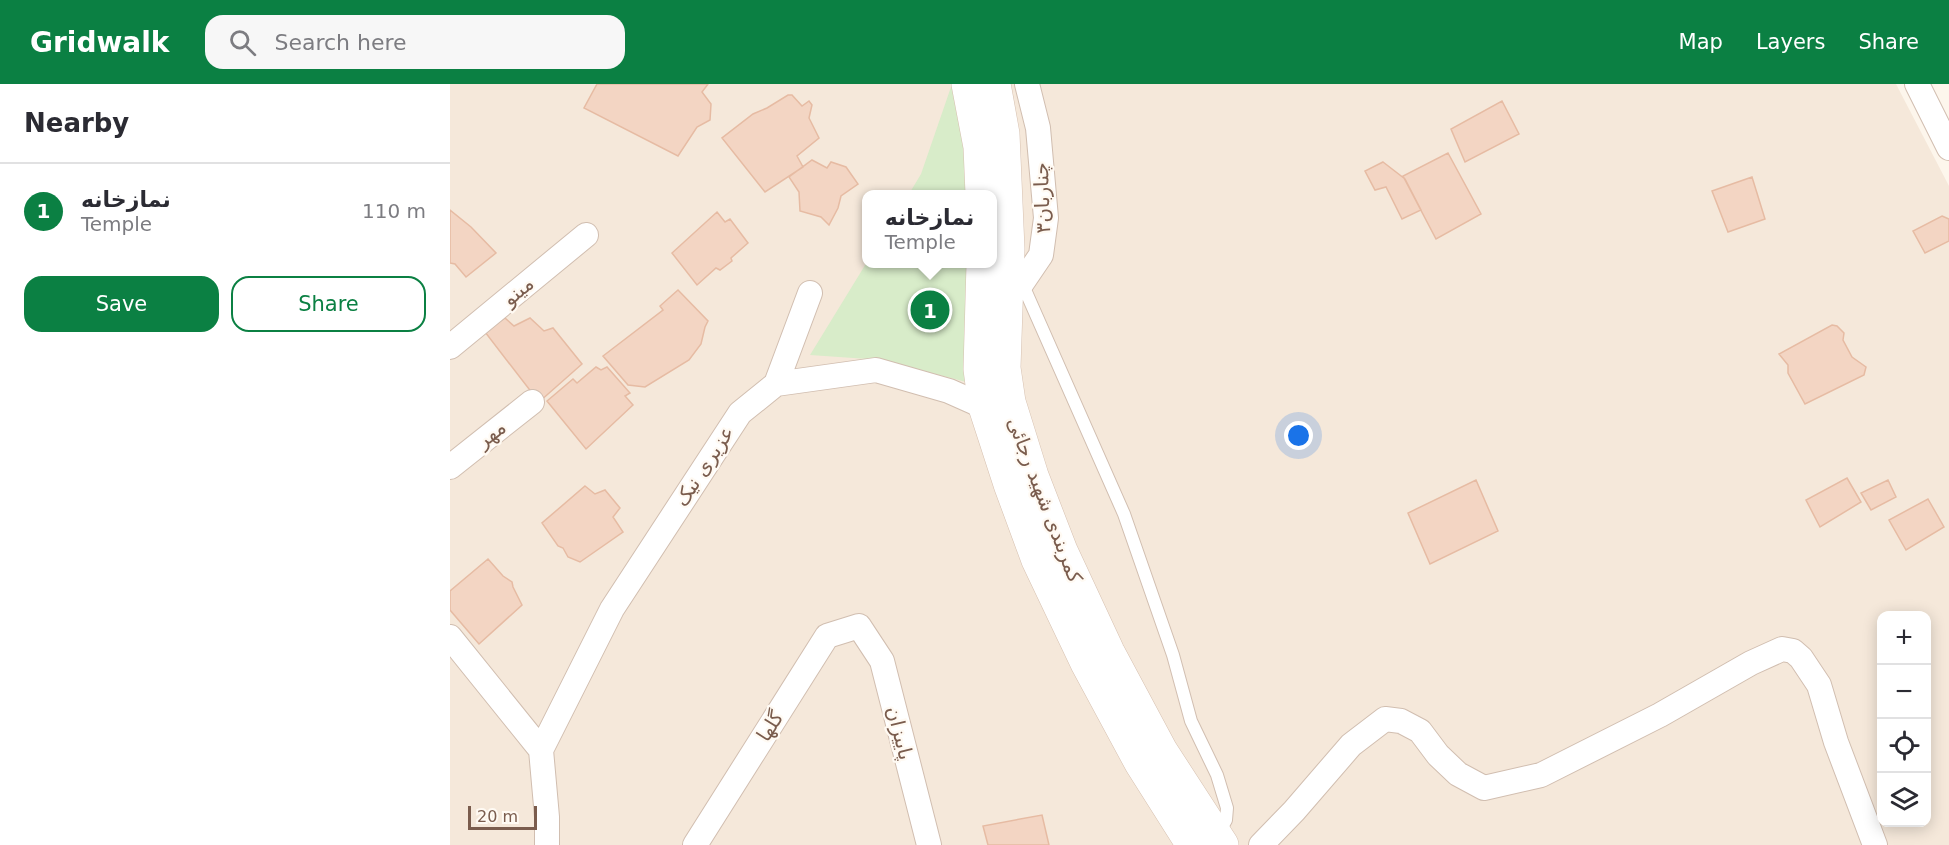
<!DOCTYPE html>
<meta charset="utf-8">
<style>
:root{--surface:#fff;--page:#f7f7f7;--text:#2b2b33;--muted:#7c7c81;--line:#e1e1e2;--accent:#0b8043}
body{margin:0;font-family:"DejaVu Sans","Noto Sans Arabic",sans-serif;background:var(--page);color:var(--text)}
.controls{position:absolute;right:18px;bottom:18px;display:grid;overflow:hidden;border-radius:12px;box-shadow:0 3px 15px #0003}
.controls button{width:54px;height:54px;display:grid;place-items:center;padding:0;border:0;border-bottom:2px solid var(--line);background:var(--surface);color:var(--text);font:30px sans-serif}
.scale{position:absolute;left:18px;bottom:15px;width:69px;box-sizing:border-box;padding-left:6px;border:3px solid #7a5c4d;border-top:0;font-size:16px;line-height:21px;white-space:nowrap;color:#7a5c4d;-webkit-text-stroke:4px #fffaf3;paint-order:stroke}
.you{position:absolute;left:849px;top:352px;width:21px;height:21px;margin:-15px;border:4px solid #fff;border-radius:50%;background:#1a73e8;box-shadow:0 0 0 9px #1a73e833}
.badge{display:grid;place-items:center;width:39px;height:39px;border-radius:50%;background:var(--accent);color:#fff;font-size:20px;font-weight:700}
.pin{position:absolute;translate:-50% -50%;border:3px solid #fff;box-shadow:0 2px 6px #0006}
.popup{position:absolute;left:412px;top:106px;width:135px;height:78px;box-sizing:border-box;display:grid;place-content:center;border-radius:12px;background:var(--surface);filter:drop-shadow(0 2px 4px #0005);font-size:20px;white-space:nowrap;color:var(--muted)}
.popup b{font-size:22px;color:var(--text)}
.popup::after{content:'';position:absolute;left:50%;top:100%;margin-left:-12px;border:12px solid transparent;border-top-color:var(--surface)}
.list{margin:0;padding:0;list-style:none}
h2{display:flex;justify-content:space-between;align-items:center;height:78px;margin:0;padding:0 24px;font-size:26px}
h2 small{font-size:20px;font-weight:400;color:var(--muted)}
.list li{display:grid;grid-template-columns:39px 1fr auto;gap:18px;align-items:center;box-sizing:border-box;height:96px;padding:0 24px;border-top:2px solid var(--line)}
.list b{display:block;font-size:22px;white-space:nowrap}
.list p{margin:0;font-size:20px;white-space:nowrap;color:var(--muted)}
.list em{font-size:20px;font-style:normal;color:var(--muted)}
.actions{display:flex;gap:12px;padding:18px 24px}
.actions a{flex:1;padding:14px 0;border:2px solid var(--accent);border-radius:18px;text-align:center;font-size:21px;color:var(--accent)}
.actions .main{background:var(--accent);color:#fff}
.icon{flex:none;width:33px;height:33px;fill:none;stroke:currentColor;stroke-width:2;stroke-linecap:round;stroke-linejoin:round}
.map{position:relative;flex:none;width:1499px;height:761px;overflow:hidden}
header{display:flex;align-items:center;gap:36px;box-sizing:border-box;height:84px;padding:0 30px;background:var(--accent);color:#fff}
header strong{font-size:28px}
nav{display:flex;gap:33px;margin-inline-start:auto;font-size:21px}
.search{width:420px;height:54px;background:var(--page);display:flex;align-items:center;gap:15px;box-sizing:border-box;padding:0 21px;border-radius:18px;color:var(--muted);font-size:22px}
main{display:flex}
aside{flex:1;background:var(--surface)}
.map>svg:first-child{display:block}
.residential{fill:#f5e8da;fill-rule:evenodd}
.green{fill:#d8ecc9}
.building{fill:#f3d5c3;stroke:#e6bba3;stroke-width:1.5}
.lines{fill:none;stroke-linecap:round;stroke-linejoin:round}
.service-casing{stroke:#d1beb0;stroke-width:14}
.minor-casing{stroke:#d1beb0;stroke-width:26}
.secondary-casing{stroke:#d6c0b0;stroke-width:34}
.service{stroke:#fff;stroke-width:12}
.minor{stroke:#fff;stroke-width:24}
.secondary{stroke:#fff;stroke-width:33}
.labels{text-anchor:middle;stroke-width:4.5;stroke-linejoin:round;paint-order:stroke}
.street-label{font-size:20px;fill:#7a5c4d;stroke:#fffaf3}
</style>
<header>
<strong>Gridwalk</strong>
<div class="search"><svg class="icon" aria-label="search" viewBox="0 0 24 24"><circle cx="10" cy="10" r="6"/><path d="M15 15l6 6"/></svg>Search here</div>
<nav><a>Map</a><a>Layers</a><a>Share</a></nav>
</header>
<main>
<aside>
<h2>Nearby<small></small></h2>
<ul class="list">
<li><span class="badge">1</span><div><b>نمازخانه</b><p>Temple</p></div><em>110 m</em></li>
</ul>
<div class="actions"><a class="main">Save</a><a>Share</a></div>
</aside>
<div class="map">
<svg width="1499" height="761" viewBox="0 0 1499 761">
<rect width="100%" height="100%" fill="#fdf6ec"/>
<path class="residential" d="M0,0H1446L1499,102V761H0ZM417,110H543V180H417ZM1432,532H1476V738H1432Z"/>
<path class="green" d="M502,0L525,110H459L471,90Z
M417,178L525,180L520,299L432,276L360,271Z"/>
<path class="building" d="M147,0H258L252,8L261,20L260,36L247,43L228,72L134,24Z
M338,11H342L352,22L359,17L362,21L359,34L369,54L347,72L353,83L315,108L272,54L303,30L317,24Z
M1052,17L1069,50L1015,78L1001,45Z
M998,69L1031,130L986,155L953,92Z
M362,76L377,84L381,78L396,83L408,100L391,112L388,124L379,141L371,133L350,127L349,108L339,93Z
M933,78L955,95L971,126L952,135L936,103L925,106L915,87Z
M1302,93L1315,135L1278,148L1262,107Z
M0,126L21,143L46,169L16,193L5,180L0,179Z
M267,128L275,138L280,135L298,159L281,174L282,177L270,186L266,184L247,201L222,169Z
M1492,132L1499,135V157L1475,169L1463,147Z
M228,206L258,237L255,243L251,260L239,276L195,303L178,301L153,272L213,226L210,222Z
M55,234L64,242L80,234L94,247L103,244L132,280L89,318L35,248Z
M1382,241L1387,242L1394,249L1393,256L1402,273L1416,283L1414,291L1355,320L1338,289V281L1329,270Z
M146,283L151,286L157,283L180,309L175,312L183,321L136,365L97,317L123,295L127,299Z
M1397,394L1411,418L1370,443L1356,416Z
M1026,396L1048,447L980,480L958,429Z
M1438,396L1446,413L1421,426L1411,409Z
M135,402L145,410L155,406L170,424L163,433L173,448L130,478L118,473L113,464L108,462L92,439Z
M1478,415L1494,443L1456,466L1439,436Z
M38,475L53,492L62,498L63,503L72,521L29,560L0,526V507Z
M592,731L599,761H538L533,742Z"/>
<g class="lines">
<g class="service-casing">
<path id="service" d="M572,199L674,430L723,571L741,637L767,691L777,724L776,736L768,750"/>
</g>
<g class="minor-casing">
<path id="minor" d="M1467,0L1499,64
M555,217L572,199L591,171L596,134L588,44L577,0
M0,263L136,151
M326,300L360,209
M0,383L82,318
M0,553L91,666
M91,666L162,525L290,329L326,300L426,286L499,307L535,323
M91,666L97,733V761
M245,761L377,552L409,542L432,577L479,761
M811,761L844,727L901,661L935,635L951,637L970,647L988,671L1008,690L1034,704L1091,691L1210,631L1301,579L1332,565L1343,567L1351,574L1369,601L1386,658L1425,761"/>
</g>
<g class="secondary-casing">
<path id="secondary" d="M518,0L530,63L532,110
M544,0L553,50L558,165L554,284L559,318L582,392L611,467L658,568L711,667L772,761
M533,180L530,285L535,323L560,400L588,476L637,579L691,679L743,761"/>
</g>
<use href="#service" class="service"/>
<use href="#minor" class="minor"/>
<use href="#secondary" class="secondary"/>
</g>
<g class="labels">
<g class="street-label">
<text transform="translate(592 114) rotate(-92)" y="7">چناربان۳</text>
<text transform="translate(68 207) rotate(-40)" y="7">مینو</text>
<text transform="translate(41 350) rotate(-38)" y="7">مهر</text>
<text transform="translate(254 382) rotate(-57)" y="7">عزیری نیک</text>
<text transform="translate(595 416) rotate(69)" y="7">کمربندی شهید رجائی</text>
<text transform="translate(320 642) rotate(-58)" y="7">گلها</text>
<text transform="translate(450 649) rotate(76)" y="7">پاییزان</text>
</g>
</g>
</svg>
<div class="controls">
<button>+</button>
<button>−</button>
<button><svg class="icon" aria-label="locate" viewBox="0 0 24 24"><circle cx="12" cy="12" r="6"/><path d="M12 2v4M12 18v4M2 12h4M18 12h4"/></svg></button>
<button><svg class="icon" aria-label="layers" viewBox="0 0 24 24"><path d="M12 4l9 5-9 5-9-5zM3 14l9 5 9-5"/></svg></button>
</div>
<div class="scale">20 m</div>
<div class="you"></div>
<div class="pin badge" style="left:480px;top:226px">1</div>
<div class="popup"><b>نمازخانه</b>Temple</div>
</div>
</main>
